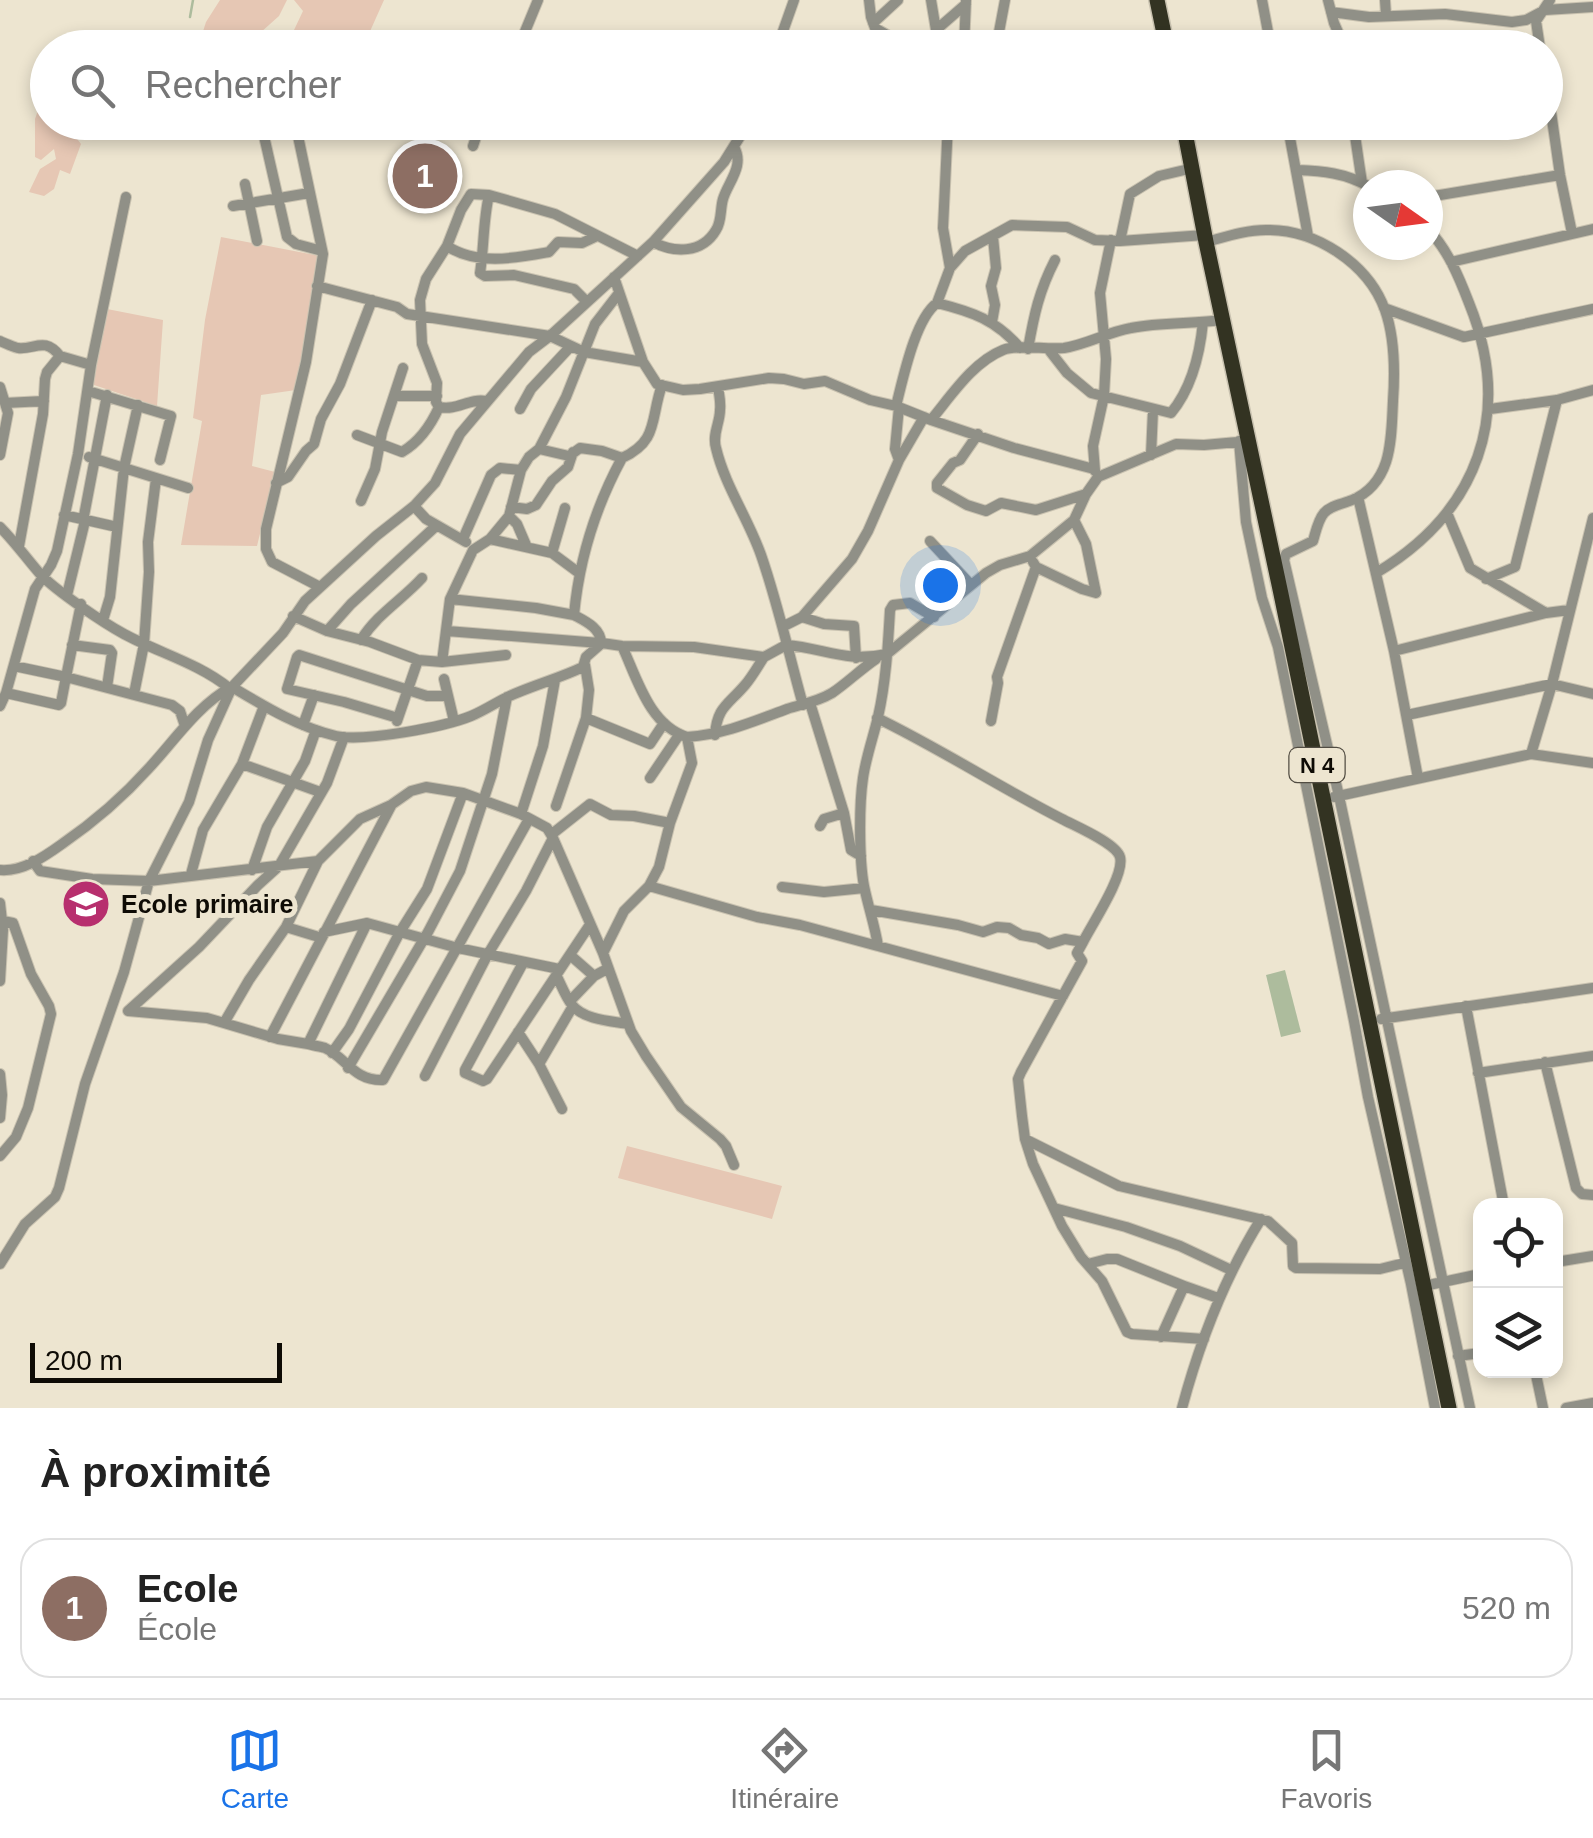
<!DOCTYPE html>
<html lang="fr">
<meta charset="utf-8">
<style>
:root{--surface:#fff;--page:#f6f6f6;--text:#222;--muted:#767676;--line:#e0e0e0;--accent:#1a73e8}
body{margin:0;font-family:Helvetica,sans-serif;background:var(--page);color:var(--text)}
.controls{position:absolute;right:30px;bottom:30px;display:grid;overflow:hidden;border-radius:20px;box-shadow:0 5px 15px #0003}
.controls button{width:90px;height:90px;display:grid;place-items:center;padding:0;border:0;border-bottom:2px solid var(--line);background:var(--surface);color:var(--text);font:50px sans-serif}
.compass{position:absolute;left:1353px;top:170px;width:90px;height:90px;border-radius:50%;background:var(--surface);box-shadow:0 5px 15px #0003;rotate:104deg}
.scale{position:absolute;left:30px;bottom:25px;width:252px;box-sizing:border-box;padding-left:10px;border:5px solid #0e0b05;border-top:0;font-size:28px;line-height:35px;white-space:nowrap;color:#0e0b05;-webkit-text-stroke:8px #ede5d0;paint-order:stroke}
.you{position:absolute;left:940px;top:585px;width:35px;height:35px;margin:-25px;border:8px solid #fff;border-radius:50%;background:#1a73e8;box-shadow:0 0 0 15px #1a73e833}
.badge{display:grid;place-items:center;width:65px;height:65px;border-radius:50%;background:var(--accent);color:#fff;font-size:32px;font-weight:700}
.pin{position:absolute;translate:-50% -50%;border:5px solid #fff;box-shadow:0 2px 10px #0006}
.list{margin:0;padding:0;list-style:none}
h2{display:flex;justify-content:space-between;align-items:center;height:130px;margin:0;padding:0 40px;font-size:42px}
h2 small{font-size:32px;font-weight:400;color:var(--muted)}
.list li{display:grid;grid-template-columns:65px 1fr auto;gap:30px;align-items:center;box-sizing:border-box;height:140px;margin:0 20px 20px;padding:0 20px;border:2px solid var(--line);border-radius:30px}
.list b{display:block;font-size:38px;white-space:nowrap}
.list p{margin:0;font-size:32px;white-space:nowrap;color:var(--muted)}
.list em{font-size:32px;font-style:normal;color:var(--muted)}
.icon{flex:none;width:55px;height:55px;fill:none;stroke:currentColor;stroke-width:2;stroke-linecap:round;stroke-linejoin:round}
.map{position:relative;flex:none;width:1593px;height:1408px;overflow:hidden}
.search{position:absolute;background:var(--surface);box-shadow:0 5px 15px #0003;left:30px;right:30px;top:30px;height:110px;display:flex;align-items:center;gap:25px;box-sizing:border-box;padding:0 35px;border-radius:55px;color:var(--muted);font-size:38px}
.sheet{height:290px;background:var(--surface)}
nav{display:flex;justify-content:space-around;align-items:center;box-sizing:border-box;height:140px;border-top:2px solid var(--line);background:var(--surface);font-size:28px;color:var(--muted)}
nav a{display:grid;justify-items:center;gap:5px}
nav .on{color:var(--accent)}
.map>svg:first-child{display:block}
.green{fill:#e6c7b4}
.water{fill:#adbc9d}
.lines{fill:none;stroke-linecap:round;stroke-linejoin:round}
.stream{stroke:#adbc9d;stroke-width:2.5}
.minor-casing{stroke:#c9c2b0;stroke-width:12}
.highway-casing{stroke:#c9c2b0;stroke-width:18}
.minor{stroke:#909087;stroke-width:10}
.highway{stroke:#332;stroke-width:15}
.labels{text-anchor:middle;stroke-width:10;stroke-linejoin:round;paint-order:stroke}
.shield{fill:#ede5d0;stroke:#514c42;stroke-width:2.5}
.shield-label{font-size:22px;font-weight:bold;fill:#0e0b05}
.poi-label{font-size:25px;font-weight:bold;fill:#0e0b05;stroke:#ede5d0;text-anchor:start}
</style>
<div class="map">
<svg width="1593" height="1408" viewBox="0 0 1593 1408">
<rect width="100%" height="100%" fill="#ede5d0"/>
<path class="green" d="M220,0H287L279,16L260,33L258,47H198L206,22Z
M294,0H384L363,47H286L303,11Z
M44,93L47,98L48,122L65,123L81,144L70,174L60,170L54,189L44,196L29,192L40,169L56,159L54,149L41,160L35,157V119Z
M221,237L320,256L296,390L261,395L252,466L275,472L257,546L181,545L202,421L193,418L205,320Z
M107,309L163,320L157,406L91,384Z
M627,1146L782,1186L772,1219L618,1178Z"/>
<path class="water" d="M1285,970L1301,1032L1281,1037L1266,975Z"/>
<g class="lines">
<path class="stream" d="M190,17L193,0"/>
<g class="minor-casing">
<path id="minor" d="M869,0L871,17L875,28L910,48
M931,0L936,30L931,48
M1262,0L1271,48
M1328,0L1334,23L1345,48
M1385,0L1386,15
M1331,12L1369,17L1445,14L1512,22L1526,20L1545,10L1593,7
M873,23L898,0
M936,30L966,4
M516,48L524,34L538,0
M777,48L794,0
M964,48L966,0
M996,48L1005,0
M1540,48L1536,21L1550,0
M1546,77L1560,175L1572,233
M295,122L323,254L306,362L266,529V549L272,562L320,587
M1287,122L1308,236
M1353,122L1362,183
M261,123L287,237L296,244L322,251
M948,126L960,128L969,122
M473,146L481,122
M1297,170C1323,171 1345,173 1368,186
M245,184L257,241
M489,195C483,221 484,248 480,273L485,276L514,275L574,289L587,302
M1428,197L1560,175
M233,206L309,193
M1120,241L1130,194L1159,176L1193,168
M653,242C674,253 702,254 716,230C722,221 720,209 723,199C728,182 745,166 734,147
M1206,242C1225,237 1245,230 1266,230C1315,229 1368,263 1385,310C1395,338 1395,372 1393,401C1392,420 1392,443 1386,462C1380,480 1369,493 1352,500C1343,504 1331,505 1324,513C1318,520 1316,531 1313,541L1286,554L1284,560L1339,796L1470,1408
M447,246C477,266 516,258 549,252L558,242L582,243L597,236
M1451,262L1593,229
M950,268L965,251L1012,225L1067,227L1095,240L1120,241L1205,235
M614,277L643,362L657,384L683,390L700,389L769,378L784,379L804,384L825,381L870,400L896,406L931,420L1014,448L1094,469
M317,286L397,307L407,314L550,336L584,352L643,362
M937,303C973,312 996,320 1020,348
M1384,308L1464,337L1593,309
M992,322L995,305L991,286L996,268L993,237
M0,341C2,342 16,348 18,348C35,350 44,336 60,356
M1028,349C1034,315 1039,291 1055,260
M1049,350L1067,373L1091,393L1171,413C1191,389 1200,353 1203,322
M0,387L8,413L0,455
M718,387C719,394 721,402 720,410C720,423 712,434 716,448C725,486 748,518 761,555C778,604 789,655 803,705
M88,391L171,416L160,460
M395,396H437
M5,403L44,401
M896,406C903,379 915,319 937,303L950,268L943,228L948,122
M439,407C457,411 469,398 486,401
M899,407L895,449L899,460
M520,409L531,389L571,346
M1490,409L1557,400L1593,390
M931,420C951,396 973,362 1003,350C1018,344 1046,350 1064,348C1088,344 1108,332 1131,328C1160,322 1193,324 1223,320
M978,434L960,460L953,463L937,483V488L967,505L986,511L1001,503L1036,510L1086,494
M357,435L402,452C419,442 431,425 439,407L436,402L437,383L422,344L420,300L426,279L447,246L461,210L471,194L489,195L555,214L638,256
M1239,441L1246,522L1262,598L1278,647L1354,1021L1368,1097L1411,1284L1435,1408
M539,449L566,397L595,324L619,293
M1151,455L1153,410
M89,457L188,488
M1095,471L1093,446L1104,396L1106,359L1100,293L1111,240
M276,483L288,477L306,451L314,444L321,419L340,384L372,300
M1358,497L1394,651L1418,778
M361,501L375,469L382,432L403,368
M414,506L426,519L466,542
M511,507L527,509L536,505L552,481L568,467L573,452
M1447,513L1470,568L1546,613
M64,515L117,527
M509,516L517,524L526,545
M83,521L107,395
M0,527C15,542 27,559 41,575C58,592 102,622 124,634C159,653 198,663 229,688
M463,539L491,475L500,468L521,470
M490,539L552,553L579,573
M930,541L971,585
M19,546L43,414L45,379L47,372L60,356L91,365
M552,553L565,508
M1033,562L1036,567L1082,589L1096,593L1086,544L1074,520
M1376,573C1478,512 1514,414 1469,303C1459,277 1448,250 1428,229
M1486,579L1515,567L1557,400
M67,595L85,521
M450,599L536,608L574,615
M81,604L66,677L172,705L180,711L185,726
M293,616L327,631L370,642L418,660L442,662L506,655
M802,617L824,624L854,626L856,658
M103,620L110,597L124,468L138,405
M784,626L802,617L852,559L868,531L899,460L924,417
M327,631L351,604L436,526
M447,631L600,643
M361,640C377,614 402,600 422,578
M601,643C601,628 585,621 574,615C579,561 596,506 622,458
M72,645L110,650L112,653L107,687
M1394,651L1546,613L1569,610
M442,662L450,599L473,550L490,539L509,516L521,470L529,457L539,449L569,456L580,448L602,451L622,458C659,441 650,419 662,385
M444,679L454,721
M232,687C264,706 298,727 336,736C364,742 444,727 471,716C488,709 502,698 519,692C541,683 562,677 583,667L586,657L602,643L622,646L694,647L764,657L786,645C824,648 846,663 887,654L986,573L1000,565L1030,556L1074,520L1086,494L1098,477L1176,444L1204,445L1249,441
M6,693L59,705L61,703L66,677L14,666
M134,694L144,644L149,572L148,542L156,479
M810,703L844,813L851,850L861,856
M0,706L6,693L35,589L51,565L57,551L78,454L91,365L126,197
M1407,715L1552,684L1593,694
M398,718L344,702L287,689L297,657L299,655L427,696H448
M586,718L650,744L664,723
M397,721L418,660
M991,721L998,683L997,677L1036,567
M303,725L314,695
M715,735C717,707 728,705 745,685C752,677 758,666 764,657
M344,737L327,783L279,866L258,885L199,947L128,1011L207,1018L278,1039L308,1044L367,923L458,948L559,969
M687,737C725,734 752,722 787,709C802,704 817,702 832,693C847,683 861,669 876,659
M1531,754L1552,684L1593,518
M242,764L264,706
M650,778L679,735
M1334,797L1531,754L1593,763
M556,806L586,718L589,690L585,665
M521,814L543,746L555,680
M820,826L824,819L844,813
M552,834L590,804L611,815L634,816L670,823
M33,861L40,871L92,879L149,881L318,861L360,819L391,805L411,791L426,787L463,793L521,814L547,828L553,838L603,953L631,1031L646,1056L681,1107L720,1139L726,1146L734,1165
M0,870C22,872 44,857 62,844C94,822 123,797 149,768C175,740 197,706 231,687
M252,870L267,827L305,761L316,730
M191,874L203,830L242,764L320,792
M649,886L757,917L800,925L1063,996
M782,887L824,892L864,888
M0,903L3,930L0,981
M871,910L958,925L983,932L997,927L1009,928L1021,935L1038,938L1049,944L1065,939L1083,942C1092,924 1125,875 1120,857C1116,843 1075,826 1062,819C999,787 941,749 877,718
M286,927L322,938
M324,932L367,923
M1083,942L1077,953L1082,961L1021,1072L1018,1079L1022,1116L1025,1139L1033,1164L1062,1226L1081,1257L1102,1281L1127,1332L1132,1334L1204,1339
M878,946C875,926 868,906 864,886C859,859 859,805 863,778C866,757 873,738 878,717C886,682 888,645 890,610L893,605L910,603L934,617
M603,953L624,911L649,886L659,867L670,823L692,763L687,737C649,725 637,678 622,646
M570,955L594,976L607,969
M523,963L465,1070V1073L483,1081L487,1079L589,926
M556,975C561,984 565,996 572,1005C584,1020 611,1021 628,1024
M570,1001L594,976
M1466,1006L1504,1206
M1381,1019L1593,988
M224,1023L249,980L286,927L318,861
M518,1032L539,1064L562,1109
M270,1037L391,806
M308,1044C310,1045 323,1047 325,1048C346,1057 353,1081 383,1080L529,819
M332,1053L349,1029L400,932L427,889L463,793
M1545,1062L1576,1188L1582,1194L1593,1195
M539,1064L573,1006
M348,1068L428,932L460,871L492,774L507,697
M1478,1073L1593,1056
M0,1074L2,1095L0,1118
M425,1076L488,954L526,891L553,838
M1025,1139L1119,1186L1268,1221L1292,1243L1293,1266L1296,1268L1380,1269L1404,1263
M0,1156L16,1137L28,1108L51,1014L49,1006L31,974L13,923L3,921
M1054,1208L1126,1227L1180,1246L1231,1270
M1556,1262L1593,1256
M0,1264L25,1224L55,1197L59,1188L85,1084L124,972L149,881L189,802L208,740L232,687L283,633L305,601L376,536L414,506L435,483L460,434L529,352L550,336L653,242L724,162L749,122
M1088,1264L1107,1259H1117L1184,1286
M1424,1286L1480,1274
M1161,1337L1184,1286L1218,1298
M1458,1356L1480,1353
M1535,1370L1543,1408
M1182,1408C1200,1341 1224,1278 1261,1219
M1566,1408L1593,1403"/>
</g>
<g class="highway-casing">
<path id="highway" d="M1157,0L1167,48
M1183,122L1206,242L1281,594L1449,1408"/>
</g>
<use href="#minor" class="minor"/>
<use href="#highway" class="highway"/>
</g>
<defs>
<g id="school-disc" transform="scale(2.5)"><circle r="9.5" fill="#b72f6e" stroke="#ede5d0"/><path d="M0-5L7-2L0 1L-7-2ZM-4 1L0 2.5L4 1V4Q0 6-4 4Z" fill="#fff"/></g>
</defs>
<g fill-rule="evenodd">
<use href="#school-disc" x="86" y="904"/>
</g>
<g class="labels">
<rect class="shield" x="1289.5" y="748" width="55" height="34" rx="8"/>
<g class="shield-label">
<text x="1317" y="773">N 4</text>
</g>
<g class="poi-label">
<text x="121" y="913">Ecole primaire</text>
</g>
</g>
</svg>
<div class="controls">
<button><svg class="icon" aria-label="locate" viewBox="0 0 24 24"><circle cx="12" cy="12" r="6"/><path d="M12 2v4M12 18v4M2 12h4M18 12h4"/></svg></button>
<button><svg class="icon" aria-label="layers" viewBox="0 0 24 24"><path d="M12 4l9 5-9 5-9-5zM3 14l9 5 9-5"/></svg></button>
</div>
<svg class="compass" viewBox="-18 -18 36 36"><path d="M0-13l5 13h-10z" fill="#e53935"/><path d="M0 13l5-13h-10z" fill="#767676"/></svg>
<div class="scale">200 m</div>
<div class="you"></div>
<div class="pin badge" style="left:425px;top:176px;background:#8d6e63">1</div>
<div class="search"><svg class="icon" aria-label="search" viewBox="0 0 24 24"><circle cx="10" cy="10" r="6"/><path d="M15 15l6 6"/></svg>Rechercher</div>
</div>
<section class="sheet">
<h2>À proximité<small></small></h2>
<ul class="list">
<li><span class="badge" style="background:#8d6e63">1</span><div><b>Ecole</b><p>École</p></div><em>520 m</em></li>
</ul>
</section>
<nav>
<a class="on"><svg class="icon" aria-label="map" viewBox="0 0 24 24"><path d="M3 6l6-2 6 2 6-2v14l-6 2-6-2-6 2zM9 4v14M15 6v14"/></svg>Carte</a>
<a><svg class="icon" aria-label="directions" viewBox="0 0 24 24"><path d="M12 3l9 9-9 9-9-9zM9 14v-3h6M13 9l2 2-2 2"/></svg>Itinéraire</a>
<a><svg class="icon" aria-label="saved" viewBox="0 0 24 24"><path d="M7 4h10v16l-5-4-5 4z"/></svg>Favoris</a>
</nav>
